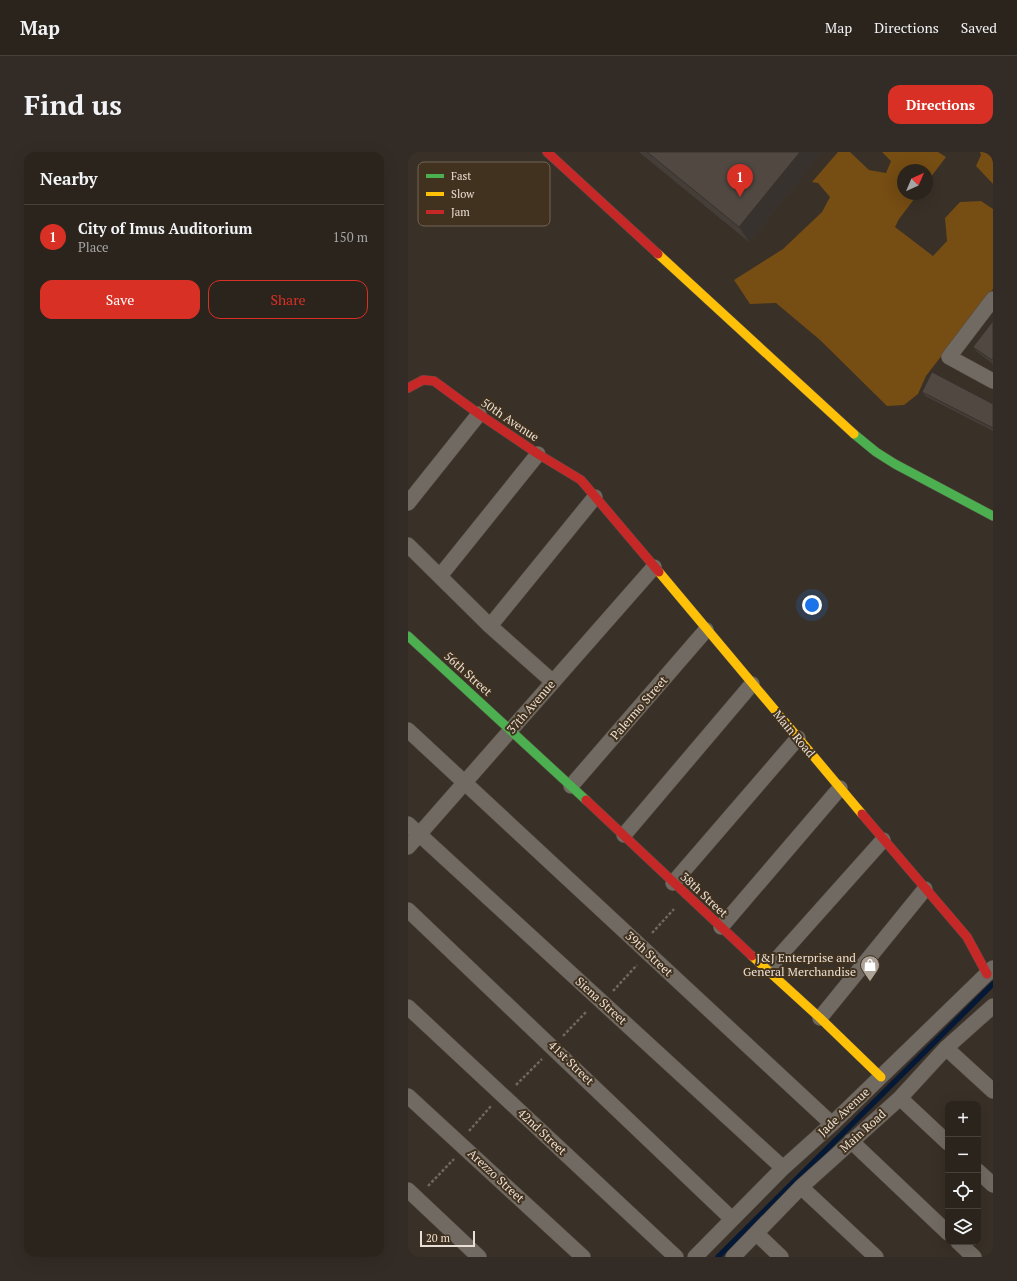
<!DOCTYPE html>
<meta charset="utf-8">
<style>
:root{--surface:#2b241d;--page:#332c26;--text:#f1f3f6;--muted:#a6a4a4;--line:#47413b;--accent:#d93025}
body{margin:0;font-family:"PT Serif",serif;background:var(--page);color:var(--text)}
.controls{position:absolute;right:12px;bottom:12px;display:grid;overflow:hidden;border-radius:8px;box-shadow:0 4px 16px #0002}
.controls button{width:36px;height:36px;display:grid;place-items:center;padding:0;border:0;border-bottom:1px solid var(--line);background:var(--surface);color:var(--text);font:20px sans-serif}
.compass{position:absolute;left:489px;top:12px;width:36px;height:36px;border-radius:50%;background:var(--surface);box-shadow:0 4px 16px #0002;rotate:44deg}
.scale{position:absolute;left:12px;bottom:10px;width:55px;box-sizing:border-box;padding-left:4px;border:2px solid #eadfd4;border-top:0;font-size:11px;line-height:14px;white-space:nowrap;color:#eadfd4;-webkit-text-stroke:3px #41311f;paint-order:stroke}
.you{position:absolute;left:404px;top:453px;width:14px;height:14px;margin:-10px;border:3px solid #fff;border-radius:50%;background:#1a73e8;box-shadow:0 0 0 6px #1a73e833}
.badge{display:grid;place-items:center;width:26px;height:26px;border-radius:50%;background:var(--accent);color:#fff;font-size:13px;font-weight:700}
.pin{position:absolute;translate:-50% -33px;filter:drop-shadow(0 1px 2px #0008)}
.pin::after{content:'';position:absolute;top:21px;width:14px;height:12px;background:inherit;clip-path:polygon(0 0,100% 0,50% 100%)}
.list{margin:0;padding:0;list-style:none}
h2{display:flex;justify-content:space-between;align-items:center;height:52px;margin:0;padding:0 16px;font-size:17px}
h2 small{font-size:13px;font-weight:400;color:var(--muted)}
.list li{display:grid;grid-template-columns:26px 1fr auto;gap:12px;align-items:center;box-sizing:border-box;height:64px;padding:0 16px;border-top:1px solid var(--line)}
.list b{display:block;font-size:15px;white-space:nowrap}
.list p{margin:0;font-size:13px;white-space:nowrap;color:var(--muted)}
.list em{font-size:13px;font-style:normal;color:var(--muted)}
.actions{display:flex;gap:8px;padding:12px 16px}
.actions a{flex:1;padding:9px 0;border:1px solid var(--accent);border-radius:12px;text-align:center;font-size:14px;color:var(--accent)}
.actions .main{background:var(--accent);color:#fff}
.icon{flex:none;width:22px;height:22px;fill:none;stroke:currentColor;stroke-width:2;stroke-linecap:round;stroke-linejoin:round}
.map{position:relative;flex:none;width:585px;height:1105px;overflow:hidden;border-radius:12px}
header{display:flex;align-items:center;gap:24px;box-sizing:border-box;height:56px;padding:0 20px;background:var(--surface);border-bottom:1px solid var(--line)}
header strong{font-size:19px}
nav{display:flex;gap:22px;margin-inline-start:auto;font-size:14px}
.intro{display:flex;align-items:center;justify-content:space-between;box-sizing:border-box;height:96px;padding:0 24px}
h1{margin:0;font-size:28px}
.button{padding:10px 18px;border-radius:12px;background:var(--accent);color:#fff;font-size:14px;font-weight:700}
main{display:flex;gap:24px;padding:0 24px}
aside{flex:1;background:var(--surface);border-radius:12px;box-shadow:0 4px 16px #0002}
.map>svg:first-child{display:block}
.forest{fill:#764d13}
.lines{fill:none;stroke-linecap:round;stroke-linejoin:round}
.stream{stroke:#051936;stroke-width:5.5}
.street-casing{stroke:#544c44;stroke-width:16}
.fast-casing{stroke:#544c44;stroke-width:10}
.slow-casing{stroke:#544c44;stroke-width:10}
.jam-casing{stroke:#544c44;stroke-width:10}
.path{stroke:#6f6862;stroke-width:2.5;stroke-dasharray:3 2;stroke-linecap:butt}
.street{stroke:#706a62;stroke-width:15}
.fast{stroke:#4caf50;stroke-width:9}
.slow{stroke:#ffc107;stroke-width:9}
.jam{stroke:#c62828;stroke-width:9}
.wall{fill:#453e38}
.shaded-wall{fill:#38322e}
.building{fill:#504841;stroke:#38322e}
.labels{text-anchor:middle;stroke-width:4;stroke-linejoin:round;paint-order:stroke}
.street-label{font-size:12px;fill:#eadfd4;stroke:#41311f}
.poi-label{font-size:12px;fill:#eadfd4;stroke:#41311f;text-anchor:end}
.key{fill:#41311f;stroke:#746555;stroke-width:1}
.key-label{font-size:11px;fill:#eadfd4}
</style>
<header>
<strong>Map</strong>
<nav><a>Map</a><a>Directions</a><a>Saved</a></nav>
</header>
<div class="intro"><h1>Find us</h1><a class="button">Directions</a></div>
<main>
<aside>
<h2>Nearby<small></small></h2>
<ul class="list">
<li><span class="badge">1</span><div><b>City of Imus Auditorium</b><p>Place</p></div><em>150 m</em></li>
</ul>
<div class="actions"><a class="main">Save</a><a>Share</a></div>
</aside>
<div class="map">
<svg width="585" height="1105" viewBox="0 0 585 1105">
<rect width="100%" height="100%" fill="#393027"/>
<path class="forest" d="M430,0H442L461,18L478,21L483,9L474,0H530L538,5L519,30V18H495V42H510L491,67L487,75L525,104L539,89L537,66L552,50L573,49L585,57V137L518,224L510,242L496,253L479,254L412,188L368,151L342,152L326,128L375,97L414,60L422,45L410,31L404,30Z
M572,0H585V32L568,14L573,3Z"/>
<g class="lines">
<path class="stream" d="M310,1105L585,832"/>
<g class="street-casing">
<path id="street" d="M585,147L541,205L585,229
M0,351L71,262
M0,393L82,474L145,530
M32,424L130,302
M82,474L187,345
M0,578L424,972
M163,634L298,478
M0,672L375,1016
M216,683L344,532
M0,695L246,415
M265,731L390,586
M0,758L324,1067
M313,775L432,636
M359,818L475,688
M0,855L268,1105
M412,866L517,737
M538,896L585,939
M0,944L175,1105
M492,946L540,991
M443,989L540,1081
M570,1019L585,1033
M393,1035L468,1105
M0,1038L71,1105
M349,1082L373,1105
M550,1090L566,1105
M287,1105L375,1016L424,972L585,816
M325,1105L393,1035L492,946L538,896L585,854"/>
</g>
<g class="fast-casing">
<path id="fast" d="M446,282L468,300L487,312L585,364
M0,484L178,648"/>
</g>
<g class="slow-casing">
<path id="slow" d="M250,102L446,282
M251,420L454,662
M344,804L412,866L473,925"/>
</g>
<g class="jam-casing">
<path id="jam" d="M139,0L250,102
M0,236L15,228L26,229L71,262L130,302L173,328L251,420
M178,648L344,804
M454,662L559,785L579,822"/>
</g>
<path class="path" d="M244,781L266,757
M205,839L229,813
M155,884L179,859
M108,933L134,907
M61,979L83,954
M20,1034L46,1007"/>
<use href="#street" class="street"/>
<use href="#fast" class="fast"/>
<use href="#slow" class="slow"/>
<use href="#jam" class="jam"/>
</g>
<path class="wall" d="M231,0H414L341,90Z
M585,169V212L568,199L565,195Z
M514,240L585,252V279L517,244Z"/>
<path class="shaded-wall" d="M392,0H414L341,90L331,75Z"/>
<path class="building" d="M239,0H392L331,75Z
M585,169V207L584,208L565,195Z
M524,220L585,252V276L514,240Z"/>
<defs>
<g id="shop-pin" transform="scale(1)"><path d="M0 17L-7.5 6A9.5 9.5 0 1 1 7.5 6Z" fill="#aca297" stroke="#41311f"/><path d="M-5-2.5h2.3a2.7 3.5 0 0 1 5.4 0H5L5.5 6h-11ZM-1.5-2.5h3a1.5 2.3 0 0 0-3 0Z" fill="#fff"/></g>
</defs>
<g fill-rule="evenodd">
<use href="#shop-pin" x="462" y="813"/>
</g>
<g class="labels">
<g class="street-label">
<text transform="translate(102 268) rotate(34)" y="4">50th Avenue</text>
<text transform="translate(60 522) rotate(42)" y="4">56th Street</text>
<text transform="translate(123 555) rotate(-49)" y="4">37th Avenue</text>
<text transform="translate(231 556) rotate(-49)" y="4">Palermo Street</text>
<text transform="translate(386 582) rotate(50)" y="4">Main Road</text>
<text transform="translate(296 743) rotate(43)" y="4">38th Street</text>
<text transform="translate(241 802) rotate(43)" y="4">39th Street</text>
<text transform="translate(193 849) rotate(42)" y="4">Siena Street</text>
<text transform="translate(163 911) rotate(44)" y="4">41st Street</text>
<text transform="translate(436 960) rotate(-43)" y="4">Jade Avenue</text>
<text transform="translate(455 979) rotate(-42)" y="4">Main Road</text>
<text transform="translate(134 980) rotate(43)" y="4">42nd Street</text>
<text transform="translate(88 1024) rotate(43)" y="4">Arezzo Street</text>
</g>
<g class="poi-label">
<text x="448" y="810">J&amp;J Enterprise and<tspan x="448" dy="14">General Merchandise</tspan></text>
</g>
</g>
<rect x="10" y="10" width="132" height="64" rx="6" class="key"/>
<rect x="18" y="22" width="18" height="4" fill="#4caf50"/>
<rect x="18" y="40" width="18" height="4" fill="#ffc107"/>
<rect x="18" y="58" width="18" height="4" fill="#c62828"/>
<g class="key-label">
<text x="43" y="28">Fast</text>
<text x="43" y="46">Slow</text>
<text x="43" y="64">Jam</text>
</g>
</svg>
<div class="controls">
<button>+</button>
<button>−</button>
<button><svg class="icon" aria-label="locate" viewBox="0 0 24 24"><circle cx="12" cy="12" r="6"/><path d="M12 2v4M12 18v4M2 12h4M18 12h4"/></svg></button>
<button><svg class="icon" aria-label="layers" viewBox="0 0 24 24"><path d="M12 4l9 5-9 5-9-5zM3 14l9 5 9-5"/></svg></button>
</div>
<svg class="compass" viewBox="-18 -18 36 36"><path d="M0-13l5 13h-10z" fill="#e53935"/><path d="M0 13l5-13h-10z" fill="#a6a4a4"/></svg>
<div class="scale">20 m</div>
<div class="you"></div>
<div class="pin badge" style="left:332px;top:45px">1</div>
</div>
</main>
